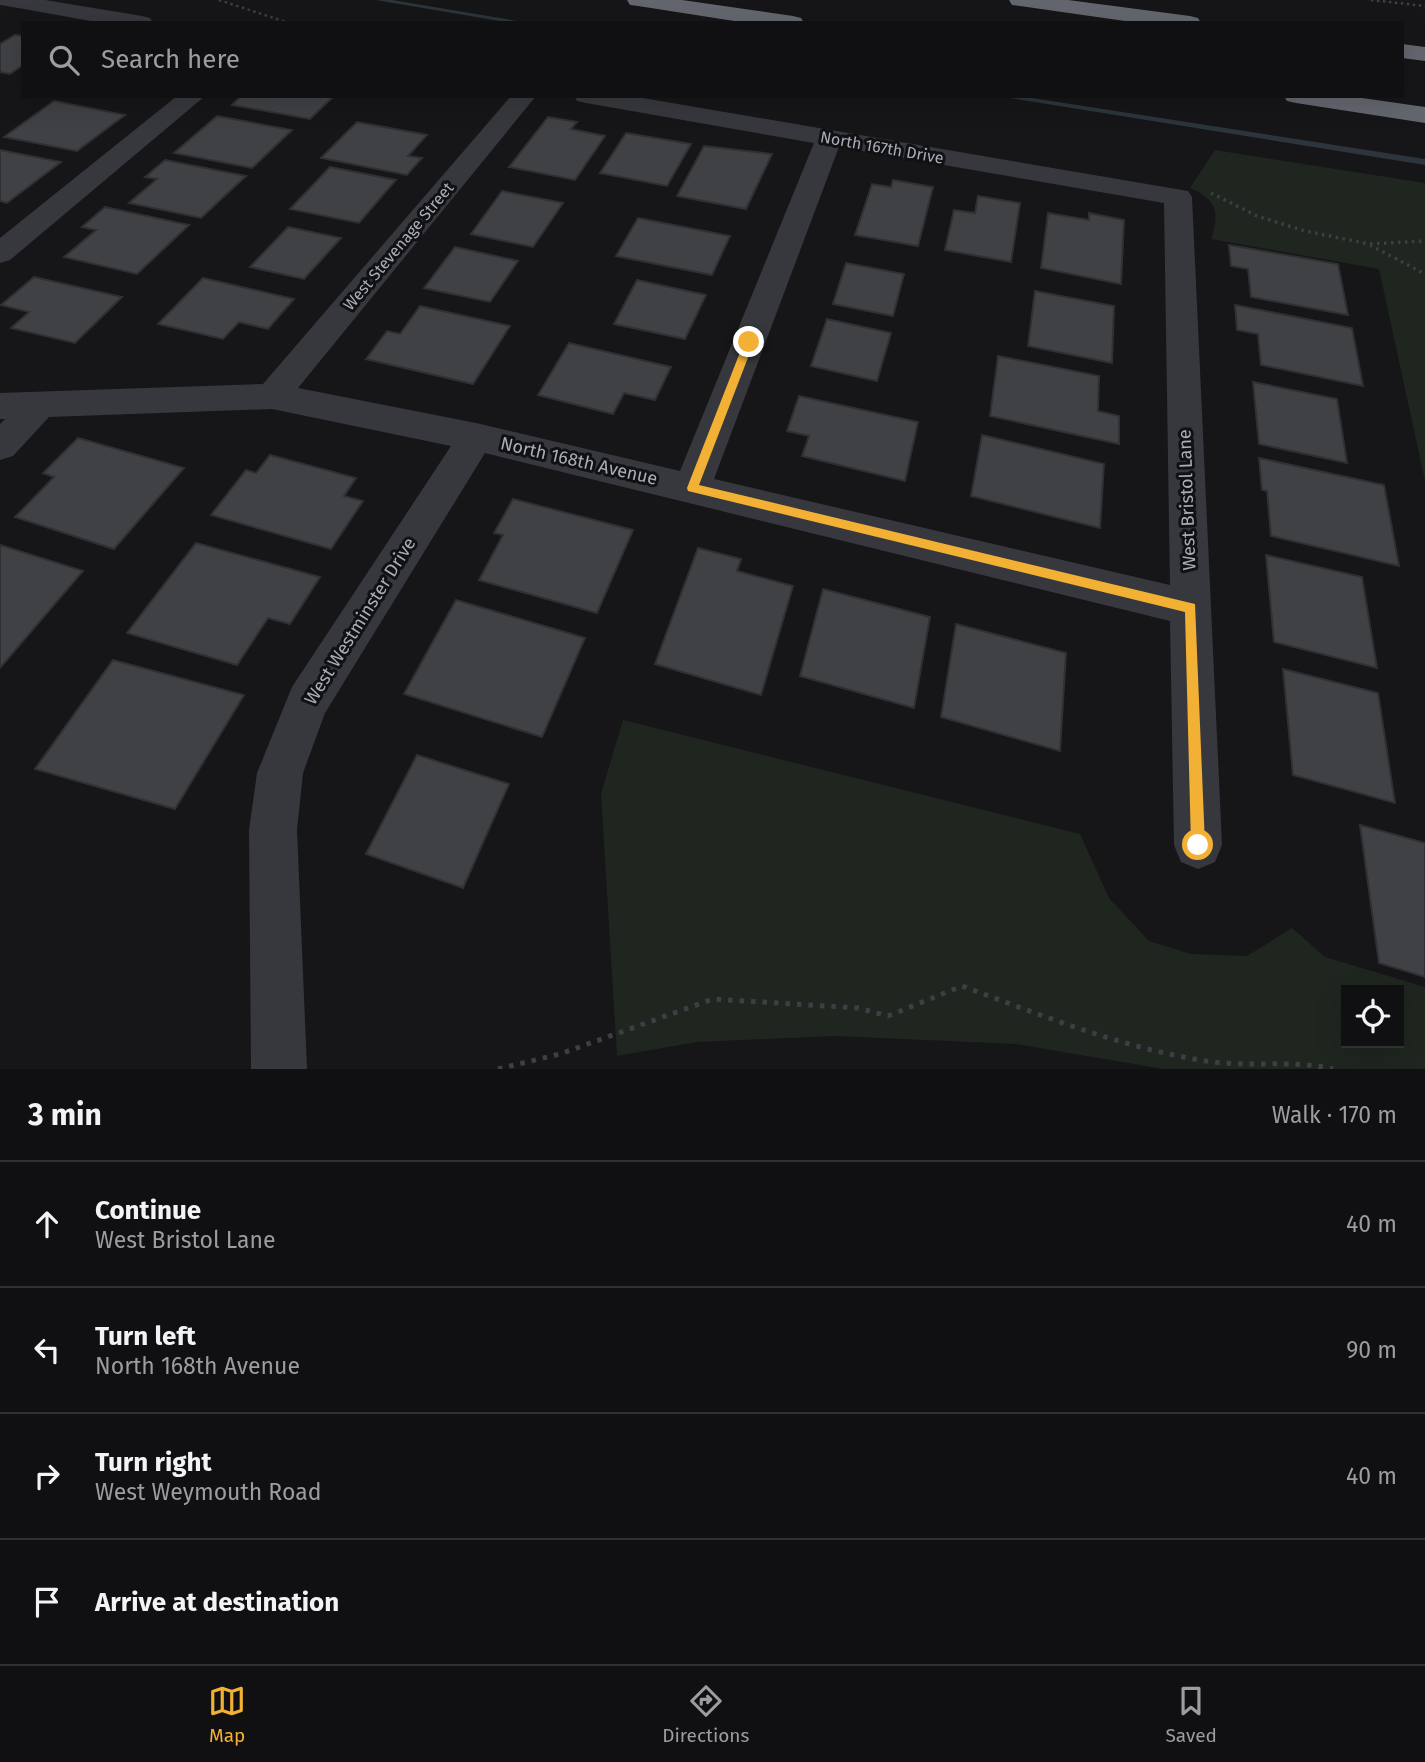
<!DOCTYPE html>
<meta charset="utf-8">
<style>
:root{--surface:#101012;--page:#1e1e20;--text:#f1f3f6;--muted:#9c9d9f;--line:#303032;--accent:#f2b134}
body{margin:0;font-family:"Fira Sans",sans-serif;background:var(--page);color:var(--text)}
.controls{position:absolute;right:21px;bottom:21px;display:grid;overflow:hidden;border-radius:0px;box-shadow:0 7px 28px #0002}
.controls button{width:63px;height:63px;display:grid;place-items:center;padding:0;border:0;border-bottom:2px solid var(--line);background:var(--surface);color:var(--text);font:35px sans-serif}
.stop{position:absolute;width:21px;height:21px;margin:-16px;border:5px solid #f2b134;border-radius:50%;background:#fff}
.stop.end{background:#f2b134;border-color:#fff;box-shadow:0 2px 7px #0008}
.list{margin:0;padding:0;list-style:none}
h2{display:flex;justify-content:space-between;align-items:center;height:91px;margin:0;padding:0 28px;font-size:30px}
h2 small{font-size:23px;font-weight:400;color:var(--muted)}
.list li{display:grid;grid-template-columns:46px 1fr auto;gap:21px;align-items:center;box-sizing:border-box;height:126px;padding:0 28px;border-top:2px solid var(--line)}
.list b{display:block;font-size:26px;white-space:nowrap}
.list p{margin:0;font-size:23px;white-space:nowrap;color:var(--muted)}
.list em{font-size:23px;font-style:normal;color:var(--muted)}
.icon{flex:none;width:38px;height:38px;fill:none;stroke:currentColor;stroke-width:2;stroke-linecap:round;stroke-linejoin:round}
.map{position:relative;flex:none;width:1425px;height:1069px;overflow:hidden}
.search{position:absolute;background:var(--surface);box-shadow:0 7px 28px #0002;left:21px;right:21px;top:21px;height:77px;display:flex;align-items:center;gap:18px;box-sizing:border-box;padding:0 24px;border-radius:0px;color:var(--muted);font-size:26px}
.sheet{height:595px;background:var(--surface)}
nav{display:flex;justify-content:space-around;align-items:center;box-sizing:border-box;height:98px;border-top:2px solid var(--line);background:var(--surface);font-size:19px;color:var(--muted)}
nav a{display:grid;justify-items:center;gap:4px}
nav .on{color:var(--accent)}
.map>svg:first-child{display:block}
.green{fill:#1e261f;fill-rule:evenodd}
.lines{fill:none;stroke-linecap:round;stroke-linejoin:round}
.stream{fill:#2c353c;fill-rule:evenodd}
.building{fill:#404145;stroke:#303034;stroke-width:2}
.path-far2{stroke:#3d3f44;stroke-width:2.5;stroke-dasharray:2.5 3.5;stroke-linecap:butt}
.path-far1{stroke:#3d3f44;stroke-width:3.5;stroke-dasharray:2.5 4.5;stroke-linecap:butt}
.path{stroke:#3d3f44;stroke-width:5;stroke-dasharray:4.5 7;stroke-linecap:butt}
.minor{fill:#37383d;fill-rule:evenodd}
.highway{fill:#63666e;fill-rule:evenodd}
.route{fill:#f2b134}
.labels{text-anchor:middle;stroke-width:6;stroke-linejoin:round;paint-order:stroke}
.far-street-label{font-size:16px;fill:#a8adb8;stroke:#111113}
.street-label{font-size:18px;fill:#a8adb8;stroke:#111113}
</style>
<div class="map">
<svg width="1425" height="1069" viewBox="0 0 1425 1069">
<rect width="100%" height="100%" fill="#161618"/>
<path class="green" d="M1215,150L1425,183V481L1379,269L1211,239C1220,212 1217,200 1190,188Z
M623,720L1080,834L1109,898L1149,941L1191,954L1247,956L1292,928L1325,957L1425,987V1069H1163L1016,1044L835,1036L697,1042L617,1056L601,794ZM1399,990V1043H1346V990Z"/>
<g class="lines">
<path class="stream" d="M376,0H392L529,23H511Z
M998,96H1019L1425,159V165Z"/>
</g>
<path class="building" d="M15,35L23,36V65L10,74L0,72V44Z
M241,96H334L310,119L232,105Z
M54,101L125,115L77,151L4,137Z
M217,116L292,130L252,168L174,153Z
M548,117L577,122L571,129L605,136L575,180L509,167Z
M357,122L427,135L408,156L422,158L407,175L321,158Z
M626,133L691,144L667,186L600,173Z
M704,146L772,154L746,209L677,196Z
M0,150L61,162L7,203L0,201Z
M165,160L246,176L201,218L129,203L157,179L145,177Z
M330,167L396,180L359,223L290,209Z
M893,180L933,187L918,246L855,235L872,184L891,187Z
M502,191L563,203L533,247L471,234Z
M978,196L1020,203L1011,262L945,250L954,210L975,213Z
M105,207L189,225L137,274L64,257L96,230L82,227Z
M1048,213L1089,220V213L1124,220L1121,284L1041,268Z
M638,218L730,236L712,275L616,256Z
M288,227L341,238L304,279L250,267Z
M1229,245L1338,264L1348,315L1251,297L1248,269L1231,266Z
M455,247L518,261L490,302L424,288Z
M846,263L904,274L893,316L833,304Z
M34,277L122,297L75,343L11,328L29,312L1,305Z
M203,278L294,299L268,329L239,322L223,339L158,324Z
M637,280L706,295L685,339L614,324Z
M1035,291L1114,306L1112,363L1028,346Z
M1235,305L1352,328L1363,386L1261,365L1258,334L1237,330Z
M420,306L510,326L473,384L366,359L387,331L400,334Z
M827,319L891,333L877,381L811,366Z
M569,343L671,367L655,400L624,393L613,414L538,395Z
M998,356L1099,376L1098,411L1119,416V444L990,416Z
M1253,382L1337,399L1347,463L1259,444Z
M799,396L918,422L905,481L802,456L809,436L787,431Z
M982,435L1104,464L1100,528L971,496Z
M78,438L184,468L114,549L15,517L54,477L43,473Z
M270,455L356,478L344,496L363,501L331,549L211,515L246,470L256,473Z
M1259,458L1384,485L1399,566L1271,536L1267,491L1262,490Z
M513,499L633,530L597,613L479,580L503,535L494,533Z
M196,543L320,577L290,624L268,618L237,665L127,633Z
M0,545L83,571L0,668Z
M698,548L741,559L737,571L793,586L761,695L655,664Z
M1266,555L1362,577L1377,668L1274,642Z
M823,589L930,617L914,708L800,676Z
M456,600L585,638L542,737L404,694Z
M956,624L1066,653L1060,751L941,717Z
M113,660L244,695L175,809L35,769Z
M1283,669L1378,693L1395,803L1293,775Z
M417,755L509,784L463,888L366,854Z
M1360,825L1425,843V977L1379,963Z"/>
<g class="lines">
<path class="path-far2" d="M219,0L289,23
M1371,0L1425,6"/>
<path class="path-far1" d="M1211,193L1257,216L1305,231L1369,244L1425,241
M1370,245L1425,274"/>
<path class="path" d="M498,1069L560,1054L713,999L858,1008L888,1016L962,986C1041,1015 1122,1048 1206,1061C1248,1068 1291,1059 1333,1069"/>
<path class="minor" d="M0,0H45L142,16L150,18L153,23H102L7,6L0,5Z
M177,96H205L10,260L0,263V238Z
M511,96H536L298,388L476,423L680,471L814,143L586,103L577,101L574,96H631L1188,191L1192,197L1222,845L1215,862L1198,869L1181,862L1174,845L1170,621L485,453L325,713L303,773L297,830L307,1069H251L249,830L257,773L292,687L451,446L272,409L49,417L13,456L0,460V424L5,419H0V393L263,384ZM839,147L1164,203L1170,585L714,479Z"/>
<path class="highway" d="M627,0H682L793,16L801,18L804,23H747L638,6L630,5Z
M1009,0H1068L1190,16L1198,18L1201,23H1139L1020,6L1012,5Z
M1402,44L1425,47V61L1402,58Z
M1284,96H1348L1425,107V123L1296,103L1287,101Z"/>
</g>
<path class="route" d="M749,339L754,342L699,485L1195,604L1205,845L1203,850H1193L1191,845L1185,612L688,491L687,488L744,342Z"/>
<g class="labels">
<g class="far-street-label">
<text transform="translate(882 147) rotate(10)" y="6">North 167th Drive</text>
<text transform="translate(398 246) rotate(-50)" y="6">West Stevenage Street</text>
</g>
<g class="street-label">
<text transform="translate(579 461) rotate(13)" y="6">North 168th Avenue</text>
<text transform="translate(1187 500) rotate(-92)" y="6">West Bristol Lane</text>
<text transform="translate(360 621) rotate(-58)" y="6">West Westminster Drive</text>
</g>
</g>
</svg>
<div class="controls">
<button><svg class="icon" aria-label="locate" viewBox="0 0 24 24"><circle cx="12" cy="12" r="6"/><path d="M12 2v4M12 18v4M2 12h4M18 12h4"/></svg></button>
</div>
<div class="stop" style="left:1198px;top:845px"></div>
<div class="stop end" style="left:749px;top:342px"></div>
<div class="search"><svg class="icon" aria-label="search" viewBox="0 0 24 24"><circle cx="10" cy="10" r="6"/><path d="M15 15l6 6"/></svg>Search here</div>
</div>
<section class="sheet">
<h2>3 min<small>Walk · 170 m</small></h2>
<ul class="list">
<li><svg class="icon" aria-label="ahead" viewBox="0 0 24 24"><path d="M12 20V5M6 11l6-6 6 6"/></svg><div><b>Continue</b><p>West Bristol Lane</p></div><em>40 m</em></li>
<li><svg class="icon" aria-label="left" viewBox="0 0 24 24"><path d="M17 20v-9H6M10 6l-5 5 5 5"/></svg><div><b>Turn left</b><p>North 168th Avenue</p></div><em>90 m</em></li>
<li><svg class="icon" aria-label="right" viewBox="0 0 24 24"><path d="M7 20v-9h11M14 6l5 5-5 5"/></svg><div><b>Turn right</b><p>West Weymouth Road</p></div><em>40 m</em></li>
<li><svg class="icon" aria-label="arrive" viewBox="0 0 24 24"><path d="M6 21V4h12l-3 4 3 4H6"/></svg><div><b>Arrive at destination</b></div></li>
</ul>
</section>
<nav>
<a class="on"><svg class="icon" aria-label="map" viewBox="0 0 24 24"><path d="M3 6l6-2 6 2 6-2v14l-6 2-6-2-6 2zM9 4v14M15 6v14"/></svg>Map</a>
<a><svg class="icon" aria-label="directions" viewBox="0 0 24 24"><path d="M12 3l9 9-9 9-9-9zM9 14v-3h6M13 9l2 2-2 2"/></svg>Directions</a>
<a><svg class="icon" aria-label="saved" viewBox="0 0 24 24"><path d="M7 4h10v16l-5-4-5 4z"/></svg>Saved</a>
</nav>
